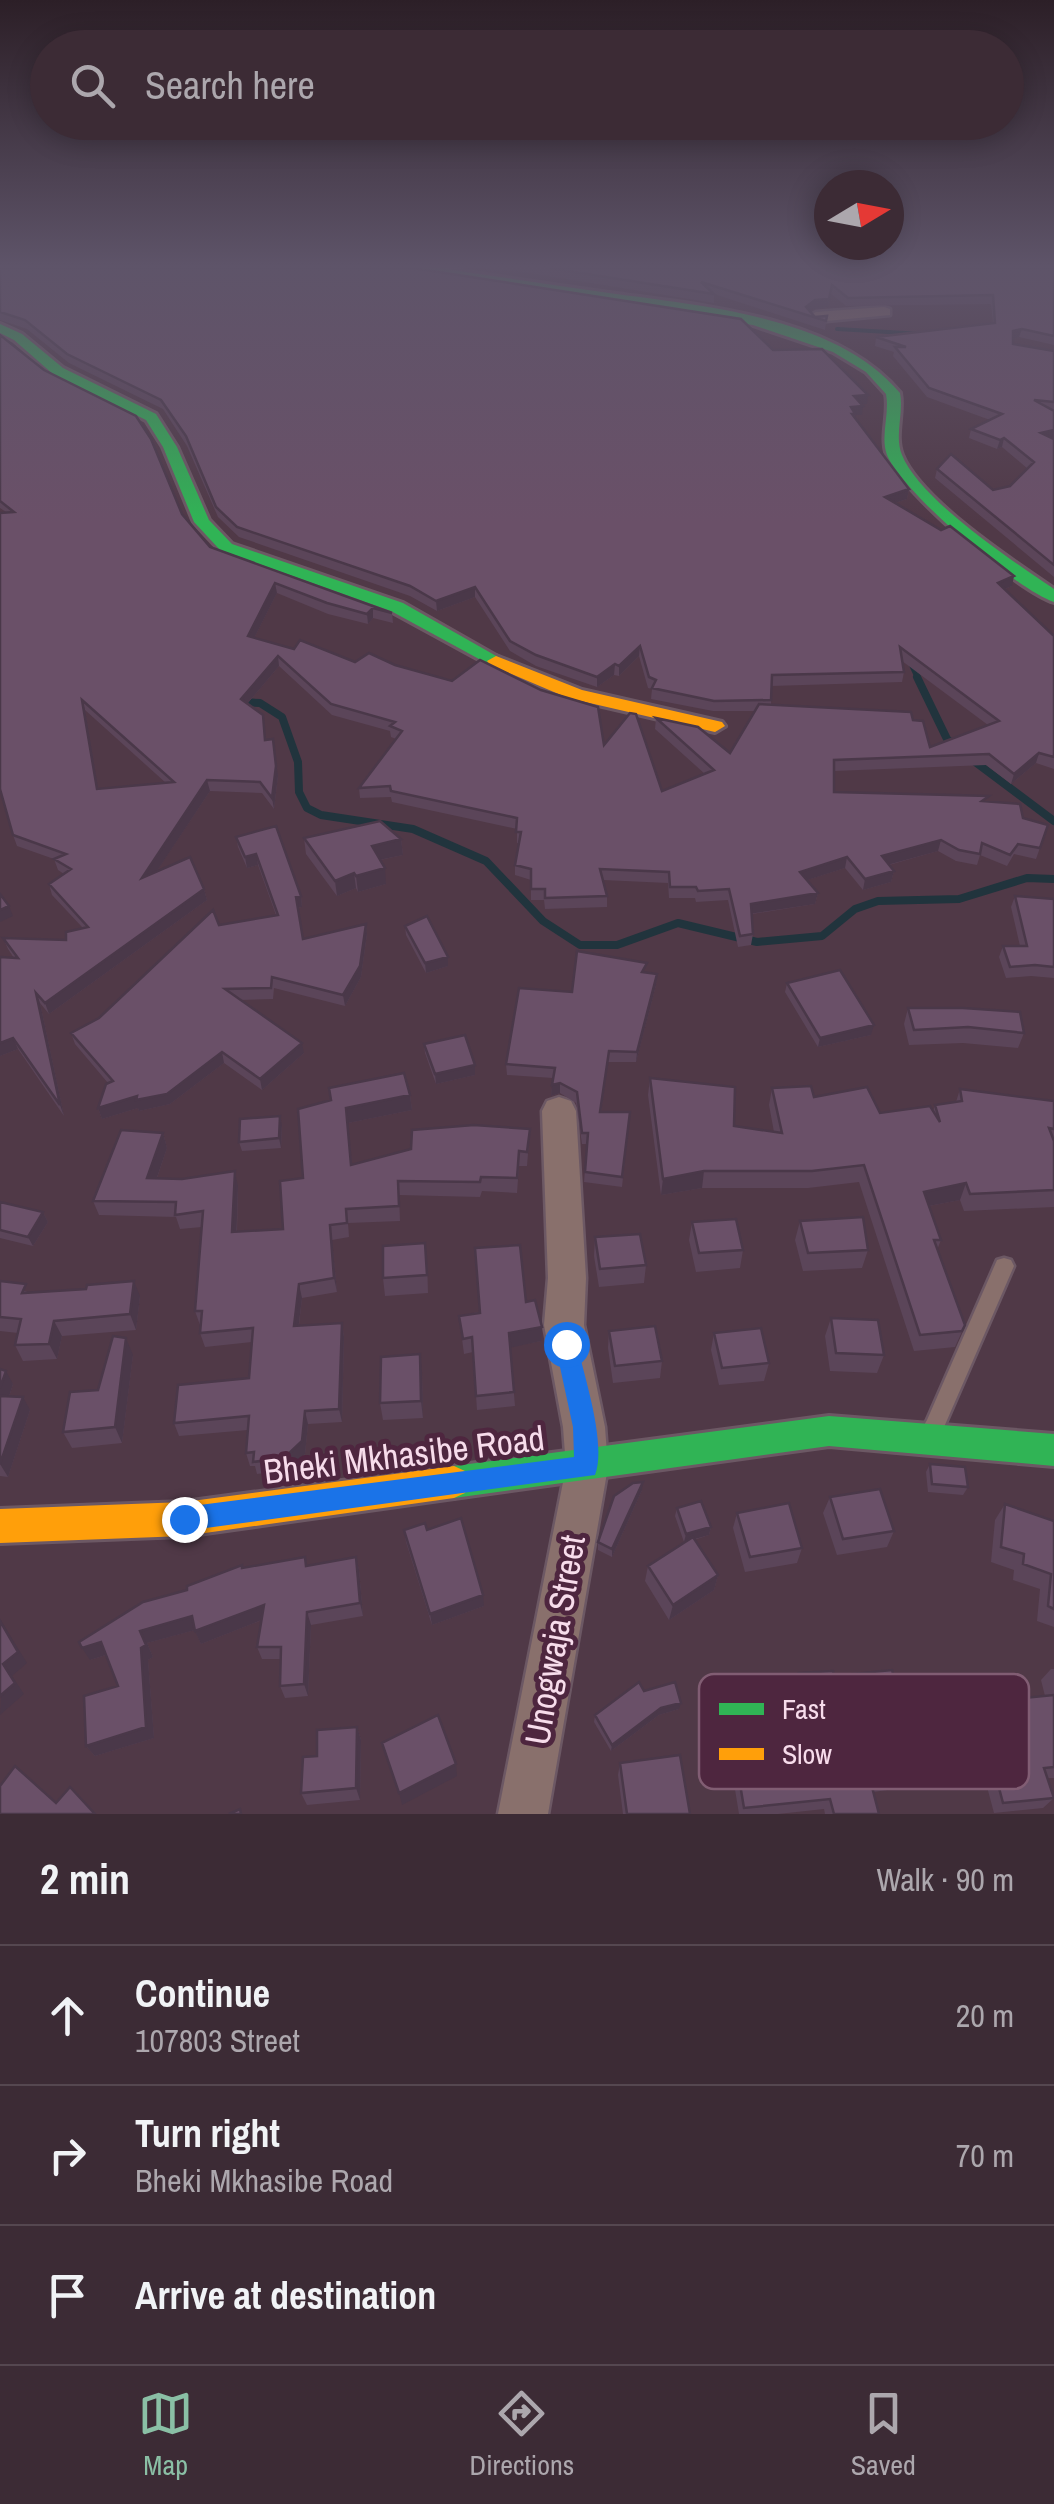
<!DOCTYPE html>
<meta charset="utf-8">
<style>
:root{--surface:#3c2b35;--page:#473741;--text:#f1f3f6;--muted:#aca7ad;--line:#554750;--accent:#8abfa5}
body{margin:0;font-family:"Archivo Narrow",sans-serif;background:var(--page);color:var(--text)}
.compass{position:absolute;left:814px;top:170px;width:90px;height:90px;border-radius:50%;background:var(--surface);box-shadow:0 5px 25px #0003;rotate:80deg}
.stop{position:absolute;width:30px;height:30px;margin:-22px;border:8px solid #1a73e8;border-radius:50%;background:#fff}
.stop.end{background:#1a73e8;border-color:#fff;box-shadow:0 2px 10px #0008}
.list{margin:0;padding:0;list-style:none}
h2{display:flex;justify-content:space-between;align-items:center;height:130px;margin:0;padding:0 40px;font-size:42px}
h2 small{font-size:32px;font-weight:400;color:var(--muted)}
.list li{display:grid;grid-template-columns:65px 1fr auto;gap:30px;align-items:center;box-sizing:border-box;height:140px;padding:0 40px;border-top:2px solid var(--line)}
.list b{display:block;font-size:38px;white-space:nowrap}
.list p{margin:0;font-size:32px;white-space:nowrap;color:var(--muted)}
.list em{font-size:32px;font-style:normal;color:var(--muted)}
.icon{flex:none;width:55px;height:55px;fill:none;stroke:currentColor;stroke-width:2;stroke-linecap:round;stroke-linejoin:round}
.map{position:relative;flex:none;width:1054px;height:1814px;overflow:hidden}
.search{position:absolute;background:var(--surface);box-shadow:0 5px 25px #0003;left:30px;right:30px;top:30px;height:110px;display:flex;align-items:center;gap:25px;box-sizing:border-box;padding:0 35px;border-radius:55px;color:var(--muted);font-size:38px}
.sheet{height:550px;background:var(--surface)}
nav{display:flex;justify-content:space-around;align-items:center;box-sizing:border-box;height:140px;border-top:2px solid var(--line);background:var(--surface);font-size:28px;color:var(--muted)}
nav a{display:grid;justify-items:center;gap:5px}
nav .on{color:var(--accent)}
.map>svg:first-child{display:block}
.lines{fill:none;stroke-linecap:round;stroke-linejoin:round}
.stream-far2{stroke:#21343d;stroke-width:4}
.stream-far1{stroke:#21343d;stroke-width:5}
.stream{stroke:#21343d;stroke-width:8}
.lane-casing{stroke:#6c5864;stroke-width:5}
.street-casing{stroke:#6c5864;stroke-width:5}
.fast-casing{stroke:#6c5864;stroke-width:6}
.slow-casing{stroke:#6c5864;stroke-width:6}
.lane{fill:#89706c;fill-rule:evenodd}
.street{fill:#89706c;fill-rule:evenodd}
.fast{fill:#30b455;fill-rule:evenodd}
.slow{fill:#ff9f0a;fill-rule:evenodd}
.wall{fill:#5b4559;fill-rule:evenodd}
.shaded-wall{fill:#4a3849}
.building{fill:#6a5068;stroke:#4a3849;stroke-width:2.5;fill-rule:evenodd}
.route{fill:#1a73e8}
.labels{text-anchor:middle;stroke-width:10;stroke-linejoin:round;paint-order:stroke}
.near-street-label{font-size:35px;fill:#f7dceb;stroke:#4e263f}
.key{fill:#4e263f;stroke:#815d73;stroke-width:2.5}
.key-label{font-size:28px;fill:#f7dceb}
</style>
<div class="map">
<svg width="1054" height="1814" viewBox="0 0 1054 1814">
<rect width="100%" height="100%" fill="#503947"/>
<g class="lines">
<path class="stream-far2" d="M837,329L922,334"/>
<path class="stream-far1" d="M910,662L918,679"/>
<path class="stream" d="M917,677L947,739L955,746
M242,702L260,703L282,717L298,762L299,792L307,808L321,815L413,829L486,861L543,921L580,945H617L678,923L757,942L822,936L855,909L878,901L959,899L1027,878L1054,879
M974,761L1054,821"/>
<g class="lane-casing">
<path id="lane" d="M1004,1258L1011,1260L1014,1266L941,1434L934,1437L927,1434L923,1427L927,1420L997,1260Z"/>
</g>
<g class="street-casing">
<path id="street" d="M884,307L890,309V315L816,322L808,317L816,312Z
M559,1097L571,1101L576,1111L586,1278L584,1325L605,1427L608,1467L548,1814H498L566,1467L563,1427L544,1325L548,1278L542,1111L547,1101Z"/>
</g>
<g class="fast-casing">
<path id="fast" d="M411,268H442C497,277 553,285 609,293C702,306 836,316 900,393C904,413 894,436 902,455C920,500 1014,562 1054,589V602C1017,590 902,492 887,455C880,436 890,414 886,394L866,372L833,352L753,325Z
M0,324L22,334L63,368L156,414L177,447L209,520L232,544L403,603L505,661L496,666L490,665L391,611L220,550L194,522L163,447L146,420L53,374L14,340L0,333Z
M829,1416L1054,1434V1466L829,1446L454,1498L443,1493L438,1482L443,1471L454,1466Z"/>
</g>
<g class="slow-casing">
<path id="slow" d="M496,656L582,690L722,722L725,726L715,732L568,698L490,665L487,661Z
M454,1466L465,1471L470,1482L465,1493L454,1498L184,1536L0,1543V1509L184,1502Z"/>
</g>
<use href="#lane" class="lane"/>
<use href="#street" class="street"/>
<use href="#fast" class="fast"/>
<use href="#slow" class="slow"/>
</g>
<path class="wall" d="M0,268L773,350L867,404H862V415H855V418L909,489L907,499L895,503L1012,586L1005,589L1054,636V769L1036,763L1011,784L986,765L834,771V792L987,802L1023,818L1048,825L1036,859L1014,854L1007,866L980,855L977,865L956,861L938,851L889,865L894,871L891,882L863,890L845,868L807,880L818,893L815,904L752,914L753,934L751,945L738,947L728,900L696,902L695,898H669L668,883L603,880L607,896V907L545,909L544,900H531V880L515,875V865L519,843H517V829L392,802L391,797L360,798L359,788L396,739L391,737L390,731L332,715L279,666L247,704L266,739L278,776L274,809L262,793L210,791L156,872L204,889L207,900L49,1014L40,1003L64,1116L18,1049L0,1056L14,958L8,949L3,938L66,940L83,928L52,895L49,884L64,874L58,870L54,859L17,846L13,835L6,512L0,508V335L182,514L210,547L392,613L393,623L373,618L368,624L328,614L277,593L254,638L294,649L355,662L395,665L604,745L662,791L705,774L655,729L656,718L730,753L755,711H713L651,699L652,689L648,688L639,656L619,676L614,675L597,687L536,666L510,651L475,597L437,611L410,596L239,537L218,517L187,446L163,409L69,363L27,329L0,320ZM902,661L988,725L930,747L913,720L771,705V686L902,682L904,672ZM85,710L166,783L98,789Z
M471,268H1054V345L1019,337L1013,339V344L1054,351V577L935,478L937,469L993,490L1010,486L1028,469L1002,447L997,449L969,438L971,429L990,420L927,397L893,356L894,352L875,346L876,337L993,323L991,304L846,306L830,293L828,307L814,309L810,312L815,317L827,316L825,330L714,294V303L517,271Z
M236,837L301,896L302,907L297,908L303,939L366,924L367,934L361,977L345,1006L274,988L273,999L240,1000L304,1053L262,1090L224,1063L170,1104L139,1111L138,1108L102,1119L98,1108L108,1083L75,1044L71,1033L99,1018L219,925L276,915L258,865L247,868L238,847Z
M304,838L401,839L403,855L380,860L386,884L358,892L356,888L337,896L306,854Z
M1015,896L1054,899V978L1031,976L1006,978L999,957L1003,946H1020L1011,907Z
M405,926L448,966L426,973L406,935Z
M646,972L657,974L656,985L636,1062H608L601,1112H630L622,1187L584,1182L587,1144H582L576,1103L560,1093L551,1096L553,1078L507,1075L506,1064L572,992Z
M787,983L871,1035L818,1047L785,992Z
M908,1008L1024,1033L1018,1048L963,1043L909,1045L904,1024Z
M424,1044L475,1065V1075L436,1084L425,1053Z
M650,1078L734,1126L774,1132L769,1105L772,1088L880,1113L933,1111L935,1105L956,1102L960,1089L1054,1101V1207L964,1211L960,1200L929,1206L941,1240L937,1250L965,1325L955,1347L914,1351L859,1182L808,1188H702L661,1195L648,1095Z
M410,1095L412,1110L348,1123L352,1165L530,1129L527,1166H519L517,1193L482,1191L480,1197L399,1195L400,1221L348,1223L349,1237L332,1240L337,1292L302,1298L299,1325L342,1323L344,1337L342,1422L308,1424L305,1454L288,1470L257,1474L255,1466H250L246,1453L248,1430L179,1436L174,1423L249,1378L252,1342L205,1347L200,1333L201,1325H200L195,1311L202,1227L180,1229L176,1217L99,1215L93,1201L163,1133L167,1148L157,1178L238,1186L237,1232L283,1229L303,1178L298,1109Z
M282,1125L281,1148L242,1151L239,1142Z
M0,1202L43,1212L48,1222L33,1246L0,1238Z
M800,1221L868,1250L862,1268L803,1271L795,1240Z
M692,1222L743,1250L740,1268L696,1272L689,1240Z
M595,1237L646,1265L644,1283L599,1287L594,1256Z
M427,1261L428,1293L385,1296L383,1278Z
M0,1281L30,1293L140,1296L136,1330L62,1336L57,1359L23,1361L15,1345L18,1333L0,1331Z
M526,1302L541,1341L510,1347L515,1406L477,1410L473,1352L464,1354L459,1316Z
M831,1318L884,1355L877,1373L830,1371L825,1336Z
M609,1331L662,1361L660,1378L613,1383L608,1348Z
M714,1333L769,1363L764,1381L719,1385L711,1350Z
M133,1355L122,1443L72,1448L63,1432Z
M0,1369L13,1384L9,1397L30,1410L8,1477L0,1476Z
M422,1372L423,1418L383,1420L380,1403Z
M930,1464L968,1487L963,1495L928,1492L926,1472Z
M642,1490L612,1557L598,1550V1542Z
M830,1497L894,1531L887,1547L837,1555L823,1513Z
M1005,1504L1054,1521V1627L1037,1621L1040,1589L1013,1580L1014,1570L991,1562L995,1520Z
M677,1508L711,1527L709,1535L694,1540L718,1575L714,1590L669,1620L645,1581L648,1566L684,1542L675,1516Z
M737,1513L802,1548L797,1563L745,1572L733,1528Z
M404,1530H427L484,1606L432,1625L406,1542Z
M356,1557L359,1570L363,1616L311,1625L308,1696L285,1698L280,1686L281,1659H262L257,1647L262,1620L201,1644L195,1630L147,1643L153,1657L148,1660L154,1738L95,1756L86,1746L118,1686L106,1655L90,1660L187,1590L243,1568L308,1565Z
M1051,1669H1054V1778H1048L1054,1798L1043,1808L994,1813L982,1768L908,1771L910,1778L902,1788L873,1792L879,1814H825L824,1809L778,1814H739L731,1765L735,1754L797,1763L836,1757L825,1713L800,1715L794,1685L799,1673L834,1676L903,1710L1045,1696L1041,1680Z
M644,1691L679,1709L659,1715L611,1751L594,1722L595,1715Z
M357,1727L361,1740L360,1800L307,1805L301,1793L317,1756Z
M620,1763L690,1814H623L618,1775Z"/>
<path class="shaded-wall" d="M829,299L828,307L814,309L804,316L806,307L815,300Z
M1022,329L1019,337L1011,340L1013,331Z
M868,395L867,404L853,405L854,396Z
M863,406L862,415H855L851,407Z
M1054,430V438L1041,433Z
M1004,438L1002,447L997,449L1000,440Z
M909,489L907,499L883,507L885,497Z
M1014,576L1012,586L995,593L998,583Z
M275,583L277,593L250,646L248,636Z
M475,587V597L437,611L436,601Z
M373,608V618L368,624L367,614Z
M640,646L639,656L619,676V666Z
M278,656L279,666L242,710L241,699Z
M615,664L614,675L597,687V677Z
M82,700L85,710L100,800L97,789Z
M273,739L278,776L274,809L272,798Z
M1039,753L1036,763L1011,784L1014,774Z
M207,780L210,791L145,889L142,878Z
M401,839L403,855L374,861L372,846Z
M941,840L938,851L880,867L882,856Z
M256,854L258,865L247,868L245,857Z
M847,857L845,868L798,883L800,872Z
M385,868L386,884L358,892L356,876Z
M894,871L891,882L863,890L865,879Z
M354,873L356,888L337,896L335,881Z
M204,889L207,900L49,1014L45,1003Z
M818,893L815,904L749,914L751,904Z
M301,896L302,907L297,908L296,897Z
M9,906L13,916L0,922V910Z
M366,924L367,934L361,977L345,1006L343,995Z
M448,957V966L426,973L425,963Z
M657,974L656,985L636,1062L637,1052Z
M36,993L40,1003L64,1116L60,1105Z
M874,1025L871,1035L818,1047L820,1038Z
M13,1038L18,1049L0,1056V1043Z
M302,1043L304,1053L262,1090L260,1079Z
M222,1052L224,1063L170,1104L139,1111L138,1108L102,1119L98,1108Z
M475,1065V1075L436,1084L435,1074Z
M560,1083V1093L551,1096L552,1085Z
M410,1095L412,1110L348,1123L353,1180L346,1108Z
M280,1116L282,1125L281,1148L279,1138Z
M163,1133L167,1148L152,1192L147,1178Z
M235,1171L238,1186L236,1247L232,1232Z
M704,1171L702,1188L661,1195L663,1179Z
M966,1183L960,1200L918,1208L924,1192Z
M43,1212L48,1222L33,1246L28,1237Z
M330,1225L332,1240L337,1292L334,1278Z
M134,1281L140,1296L136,1330L130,1314Z
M299,1284L302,1298L297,1339L294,1326Z
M54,1321L62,1336L57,1359L49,1344Z
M342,1323L344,1337L342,1422L339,1409Z
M542,1327L541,1341L509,1348V1333Z
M126,1338L133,1355L122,1443L115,1427Z
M420,1354L422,1372L423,1418L421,1401Z
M6,1371L13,1384L5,1409L0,1401V1388Z
M23,1397L30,1410L8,1477L0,1464Z
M305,1411L308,1424L305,1454L288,1470L284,1458Z
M643,1482L642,1490L612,1557V1549Z
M711,1527L709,1535L684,1542L686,1534Z
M356,1557L359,1570L363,1616L360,1603Z
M718,1575L714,1590L669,1620L673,1605Z
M483,1595L484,1606L432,1625L430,1614Z
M264,1605L269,1617L201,1644L195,1631Z
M307,1612L311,1625L308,1696L304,1684Z
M192,1616L199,1629L147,1643L153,1657L148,1660L154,1738L95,1756L86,1746L146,1727L140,1631Z
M0,1619L27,1663L12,1676L24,1694L0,1715L3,1664Z
M101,1642L109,1654L90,1660L82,1648Z
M681,1703L679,1709L659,1715L611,1751L612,1745L661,1708Z
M357,1727L361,1740L360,1800L356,1788Z
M456,1764L457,1776L402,1805L399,1793Z"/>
<path class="building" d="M0,268H413L741,319L773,350L822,349L868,395L854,396L863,406L851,407L855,414H852L909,489L885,497L941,530L950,526L1014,576L998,583L1054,636V757L1039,753L1014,774L989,754L834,760V792L989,796L982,801L1020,804L1023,818L1048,825L1040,848L1018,844L1010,855L982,843L980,854L959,850L941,840L882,856L894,871L865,879L847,857L800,872L818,893L751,904L753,934L740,936L729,889L698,891L696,887H670L669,872L600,869L607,896L545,898V889H531V869L515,865L521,832H516L517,818L391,791L390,786L359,788L402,731L390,726L395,722L331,704L278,656L241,699L263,715L265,740L273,739L276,766L272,798L260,782L207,780L142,878L190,857L204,889L45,1003L36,993L60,1105L13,1038L0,1043V957L18,958L3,938L66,940V932L88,927L49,884L71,869L54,859L66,854L13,835L0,789V513L14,512L0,501V335L44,370L136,416L151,439L182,514L210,547L392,613L373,608L367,614L327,603L275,583L248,636L294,649L300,640L355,662L369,653L395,665L452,681L480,660L541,690L598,707L604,745L630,713L636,714L662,791L714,770L656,718L698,727L730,753L759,704L911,712L913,720L923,721L930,747L999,721L900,647L904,672L772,675L771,700L714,701L652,688L656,680L649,677L640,646L619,666L615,664L597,677L536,655L510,641L475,587L436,601L410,586L237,527L216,507L186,436L161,400L67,354L25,320L0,312ZM82,700L174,782L97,789Z
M549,268H1054V336L1022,329L1013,331V344L1054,351V402L1034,400L1054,411V430L1041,433L1054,439V565L937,469L951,454L993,490L1010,486L1034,462L1004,438L1000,440L971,429L1002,414L929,388L895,347H906L876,337L995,323L993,295L848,298L832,285L829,299L815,300L806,307L815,317L827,316L826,321L701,282L714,294Z
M380,821L401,839L372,846L385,868L356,876L354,873L335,881L304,838Z
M276,826L301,896L296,897L303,939L366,924L360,966L343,995L272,977L271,988L225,989L302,1043L260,1079L222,1052L167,1094L136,1100L137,1096L98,1108L106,1084L113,1081L71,1033L99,1018L213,910L219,925L278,915L256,854L245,857L236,837Z
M0,894L9,906L0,910Z
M1015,896L1054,899V967L1035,965L1010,967L1003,946H1027Z
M427,916L448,957L425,963L405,926Z
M577,951L647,963L642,972L657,974L637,1052L609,1051L600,1112H630L622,1177L585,1172L588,1133H582L577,1092L560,1083L552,1085L555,1068L506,1064L519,988L572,992Z
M840,970L874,1025L820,1038L787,983Z
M908,1008H963L1020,1012L1024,1033L968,1027L914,1030Z
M465,1035L475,1065L435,1074L424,1044Z
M404,1073L410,1095L346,1108L351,1165L411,1149L412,1130L474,1125L530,1129L527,1152L519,1151L517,1178L481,1177L480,1182L398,1181L399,1206L346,1209L347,1223L330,1225L334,1278L299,1284L294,1326L342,1323L339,1409L305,1411L302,1441L284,1458L253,1462L254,1452L246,1453L249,1416L174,1423L178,1385L249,1378L253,1328L200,1333L202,1311H195L203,1211L175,1215L176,1202L93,1201L121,1130L163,1133L147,1178L182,1179L235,1171L232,1232L283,1229L280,1181L303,1178L298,1109L331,1100L329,1088Z
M650,1078L735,1087L734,1126L782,1133L772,1088L811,1086L814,1097L867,1087L880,1113L930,1106L940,1122L935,1105L962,1101L960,1089L1054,1101V1129L1049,1128L1054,1141V1190L970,1194L966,1183L924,1192L941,1240H934L965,1325L962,1331L920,1335L864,1165L812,1171H704L663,1179Z
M280,1116L279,1138L239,1142L240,1119Z
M0,1202L43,1212L28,1237L0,1230Z
M863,1217L868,1250L808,1253L800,1221Z
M736,1219L743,1250L699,1253L692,1222Z
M640,1234L646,1265L600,1269L595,1237Z
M425,1243L427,1275L383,1278V1246Z
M520,1245L526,1302L535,1300L542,1327L509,1333L514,1392L476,1396L472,1337L463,1339L459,1316L480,1313L475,1248Z
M0,1281L26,1284L22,1293L86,1289L87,1285L134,1281L130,1314L54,1321L49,1344L15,1345L21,1319L0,1317Z
M831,1318L878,1320L884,1355L836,1353Z
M655,1326L662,1361L615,1366L609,1331Z
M761,1328L769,1363L722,1368L714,1333Z
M113,1336L126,1338L115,1427L63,1432L70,1392L98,1390Z
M420,1354L421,1401L380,1403L381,1357Z
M0,1369L6,1371L0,1388Z
M0,1396L23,1397L0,1464Z
M930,1464L965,1467L968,1487L932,1484Z
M643,1482L612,1549L598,1542L614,1496L633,1483Z
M880,1489L894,1531L843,1539L830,1497Z
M701,1501L711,1527L686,1534L677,1508Z
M789,1503L802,1548L750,1557L737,1513Z
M1005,1504L1054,1521V1609L1048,1606L1051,1574L1023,1564L1024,1554L1001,1547Z
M461,1518L483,1595L430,1614L404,1530L425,1523L427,1530Z
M693,1537L718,1575L673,1605L648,1566Z
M305,1557L306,1566L356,1557L360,1603L307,1612L304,1684L280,1686L281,1647H257L264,1605L195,1631L192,1616L140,1631L146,1645L141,1648L146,1727L86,1746L84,1696L118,1686L101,1642L82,1648L79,1642L143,1602L187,1590V1586L242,1565V1568Z
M0,1621L18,1652L3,1664L15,1683L0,1696Z
M892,1670L903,1710L1054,1695V1767L1044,1768L1054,1798L1003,1803L991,1758L905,1761L910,1778L871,1783L879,1814H834L830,1799L744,1808L735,1754L794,1748L797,1763L844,1756L831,1702L805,1704L799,1673L833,1671L834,1676Z
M639,1682L644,1691L675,1682L681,1703L661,1708L612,1745L595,1715Z
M438,1715L456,1764L399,1793L382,1743Z
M357,1727L356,1788L301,1793L303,1757L317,1756V1730Z
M680,1755L690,1814H627L620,1763Z
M15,1766L56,1803L70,1787L95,1814H0V1786Z
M240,1809L241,1814H229Z"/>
<linearGradient id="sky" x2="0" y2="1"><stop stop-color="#2c1f27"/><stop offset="0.51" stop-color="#5e5469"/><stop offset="1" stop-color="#5e5469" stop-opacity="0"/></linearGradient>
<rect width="1054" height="522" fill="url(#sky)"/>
<path class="route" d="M566,1334L574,1337L577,1344C584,1376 607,1444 595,1475L184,1531L176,1527L172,1519L176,1511L184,1507L574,1457L573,1427L555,1344L559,1337Z"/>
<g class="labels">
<g class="near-street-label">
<text transform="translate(404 1455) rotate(-7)" y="12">Bheki Mkhasibe Road</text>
<text transform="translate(555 1640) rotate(-80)" y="12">Unogwaja Street</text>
</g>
</g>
<rect x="699" y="1674" width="330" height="115" rx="15" class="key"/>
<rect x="719" y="1703" width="45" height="12" fill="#30b455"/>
<rect x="719" y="1748" width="45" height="12" fill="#ff9f0a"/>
<g class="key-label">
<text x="782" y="1719">Fast</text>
<text x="782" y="1764">Slow</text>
</g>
</svg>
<svg class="compass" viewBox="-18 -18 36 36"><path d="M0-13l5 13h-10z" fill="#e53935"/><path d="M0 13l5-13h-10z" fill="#aca7ad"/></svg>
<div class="stop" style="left:566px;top:1344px"></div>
<div class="stop end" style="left:184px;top:1519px"></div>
<div class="search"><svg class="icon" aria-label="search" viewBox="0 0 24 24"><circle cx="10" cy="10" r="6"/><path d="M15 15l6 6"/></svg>Search here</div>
</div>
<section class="sheet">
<h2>2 min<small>Walk · 90 m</small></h2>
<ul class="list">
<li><svg class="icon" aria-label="ahead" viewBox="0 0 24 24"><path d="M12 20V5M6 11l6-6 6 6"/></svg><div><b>Continue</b><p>107803 Street</p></div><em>20 m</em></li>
<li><svg class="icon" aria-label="right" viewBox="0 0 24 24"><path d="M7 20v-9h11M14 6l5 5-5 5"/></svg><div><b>Turn right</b><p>Bheki Mkhasibe Road</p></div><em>70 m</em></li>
<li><svg class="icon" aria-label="arrive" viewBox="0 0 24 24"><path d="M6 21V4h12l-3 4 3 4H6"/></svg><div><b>Arrive at destination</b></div></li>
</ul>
</section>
<nav>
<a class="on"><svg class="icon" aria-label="map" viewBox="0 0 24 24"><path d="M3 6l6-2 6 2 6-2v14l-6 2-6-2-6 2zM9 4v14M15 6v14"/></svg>Map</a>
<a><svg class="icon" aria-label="directions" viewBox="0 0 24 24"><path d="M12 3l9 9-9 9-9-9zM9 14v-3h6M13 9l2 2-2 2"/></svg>Directions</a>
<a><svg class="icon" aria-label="saved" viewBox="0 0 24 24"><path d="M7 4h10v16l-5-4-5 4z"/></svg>Saved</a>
</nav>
